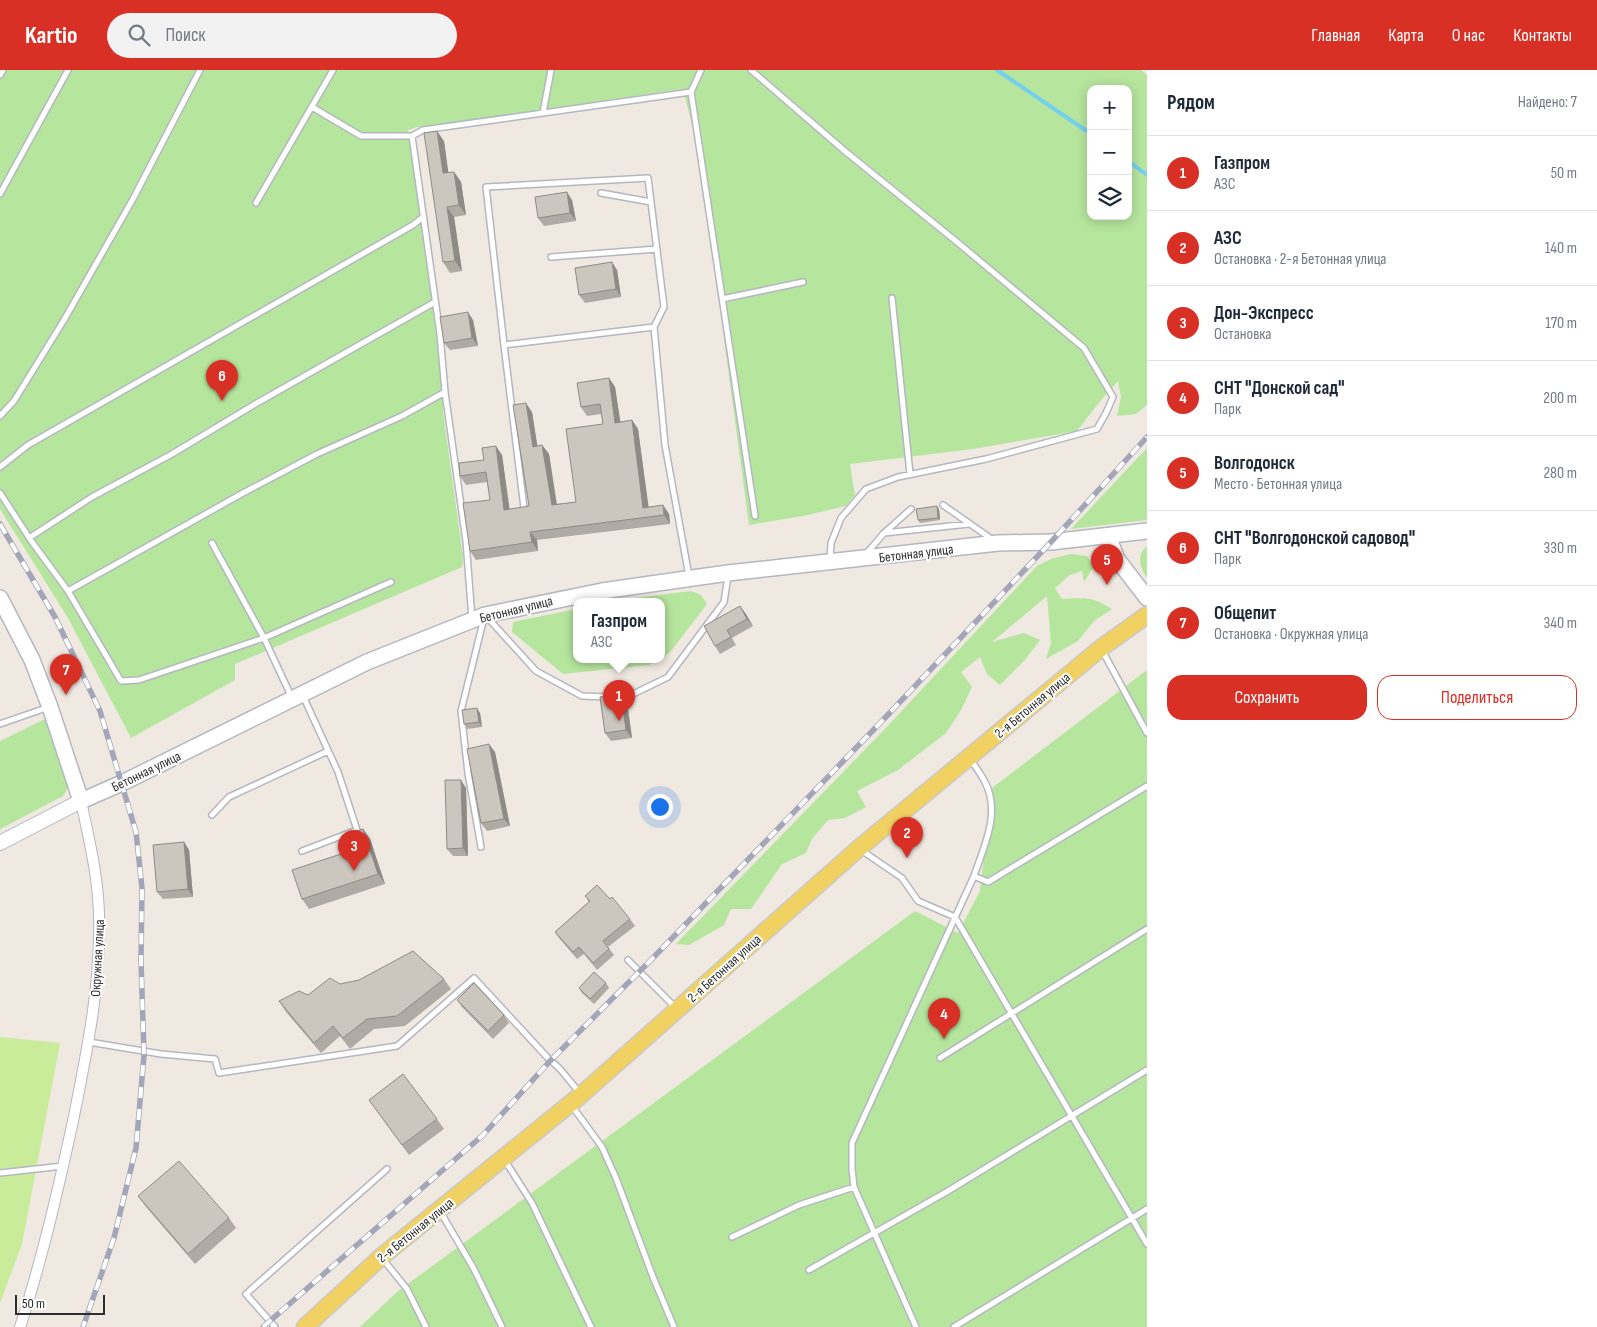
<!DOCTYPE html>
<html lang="ru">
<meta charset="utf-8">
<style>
:root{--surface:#fff;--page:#f2f2f3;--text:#1f2937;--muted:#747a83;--line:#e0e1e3;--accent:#d93025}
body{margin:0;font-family:"Sofia Sans Condensed",sans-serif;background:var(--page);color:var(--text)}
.controls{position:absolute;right:15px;top:15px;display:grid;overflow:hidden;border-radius:10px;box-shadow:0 2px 12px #0003}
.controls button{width:45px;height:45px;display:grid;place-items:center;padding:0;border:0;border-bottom:1px solid var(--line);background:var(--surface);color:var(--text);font:25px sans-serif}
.scale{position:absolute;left:15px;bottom:12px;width:90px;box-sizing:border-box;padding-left:5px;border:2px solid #2e2e2e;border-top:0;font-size:14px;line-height:18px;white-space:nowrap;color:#2e2e2e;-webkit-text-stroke:4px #fff;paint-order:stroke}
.you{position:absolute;left:659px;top:736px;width:18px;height:18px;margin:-12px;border:4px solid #fff;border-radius:50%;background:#1a73e8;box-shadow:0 0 0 8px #1a73e833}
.badge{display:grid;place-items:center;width:32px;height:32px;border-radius:50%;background:var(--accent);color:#fff;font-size:16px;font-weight:700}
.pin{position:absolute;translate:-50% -41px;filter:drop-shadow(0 1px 2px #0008)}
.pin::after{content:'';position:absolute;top:26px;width:18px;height:15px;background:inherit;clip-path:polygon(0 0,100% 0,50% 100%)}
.popup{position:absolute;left:573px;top:528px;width:92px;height:65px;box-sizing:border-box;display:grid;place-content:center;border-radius:10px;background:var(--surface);filter:drop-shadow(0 1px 4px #0005);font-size:16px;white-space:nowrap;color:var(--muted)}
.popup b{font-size:19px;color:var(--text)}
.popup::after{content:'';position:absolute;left:50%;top:100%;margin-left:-10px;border:10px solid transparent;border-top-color:var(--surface)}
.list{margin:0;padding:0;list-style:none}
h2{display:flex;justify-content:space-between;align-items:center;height:65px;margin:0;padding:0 20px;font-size:21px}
h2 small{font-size:16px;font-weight:400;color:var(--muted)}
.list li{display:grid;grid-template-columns:32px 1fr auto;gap:15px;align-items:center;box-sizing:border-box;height:75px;padding:0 20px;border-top:1px solid var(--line)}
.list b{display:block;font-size:19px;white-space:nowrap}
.list p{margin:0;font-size:16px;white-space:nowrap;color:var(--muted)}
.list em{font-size:16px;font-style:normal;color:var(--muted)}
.actions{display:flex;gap:10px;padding:15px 20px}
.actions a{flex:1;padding:11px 0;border:1px solid var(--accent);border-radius:15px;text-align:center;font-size:18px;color:var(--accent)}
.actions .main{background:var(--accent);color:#fff}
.icon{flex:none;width:28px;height:28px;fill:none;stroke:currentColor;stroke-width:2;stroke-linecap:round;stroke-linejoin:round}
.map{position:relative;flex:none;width:1147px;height:1257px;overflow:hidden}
header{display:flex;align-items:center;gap:30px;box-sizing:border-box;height:70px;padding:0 25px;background:var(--accent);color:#fff}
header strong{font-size:24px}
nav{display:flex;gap:28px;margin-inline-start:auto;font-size:18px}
.search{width:350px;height:45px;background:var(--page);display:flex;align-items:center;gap:12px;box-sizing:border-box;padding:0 18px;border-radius:28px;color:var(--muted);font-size:19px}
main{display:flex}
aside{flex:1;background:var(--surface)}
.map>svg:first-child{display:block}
.green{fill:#b6e59e;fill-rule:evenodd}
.pitch{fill:#c9ec9a}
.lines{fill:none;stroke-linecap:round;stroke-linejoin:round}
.stream{stroke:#75cff0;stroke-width:4}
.service-casing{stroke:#b4b7c1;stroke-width:8}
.minor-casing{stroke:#b4b7c1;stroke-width:12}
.tertiary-casing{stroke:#b4b7c1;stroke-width:16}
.secondary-casing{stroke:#b4b7c1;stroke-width:18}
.primary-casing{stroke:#c9c9c9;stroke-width:19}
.service{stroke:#fff;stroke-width:5}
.minor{stroke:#fff;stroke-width:10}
.tertiary{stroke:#fff;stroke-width:14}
.secondary{stroke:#fff;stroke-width:15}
.primary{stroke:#f2d163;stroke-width:16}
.rail-casing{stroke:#a3a6b8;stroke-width:5.5}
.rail{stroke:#fff;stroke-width:4;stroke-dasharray:11;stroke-linecap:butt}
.wall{fill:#afaba4}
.shaded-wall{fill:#8e8b86}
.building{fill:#cbc7bf;stroke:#8e8b86}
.labels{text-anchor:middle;stroke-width:4;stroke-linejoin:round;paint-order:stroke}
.street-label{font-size:14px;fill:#2e2e2e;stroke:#fff}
</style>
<header>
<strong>Kartio</strong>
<div class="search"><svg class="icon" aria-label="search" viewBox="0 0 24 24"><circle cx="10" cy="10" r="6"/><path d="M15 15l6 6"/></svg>Поиск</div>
<nav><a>Главная</a><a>Карта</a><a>О нас</a><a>Контакты</a></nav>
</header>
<main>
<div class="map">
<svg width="1147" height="1257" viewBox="0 0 1147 1257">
<rect width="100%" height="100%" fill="#efe9e1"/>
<path class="green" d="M0,0H1141L1147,5V335L1136,344L1117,346L1121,327L1118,311L1097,335L1077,361L973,379L850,394L855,425L846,436L808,445L749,455L699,82L683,19L432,56L417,57L408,60L445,328L443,342L463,487L462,497L235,594V610L131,668L68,548L0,439ZM1091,19H1128V146H1091Z
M1147,378V450L1071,459Z
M1147,476V508C1140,498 1136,485 1147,476Z
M1071,484L1087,486L1094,496L1084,512L1082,501L1070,505L1055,518L1062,529C1085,528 1091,526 1112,539L1094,551L1078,571L1046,589L1051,573L1047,526L992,572L1024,563L1040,570L1024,591L1000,615L987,604L980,587L961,602L972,617L961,640L946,663L898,700L857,721L866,737L845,748L828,750L812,769L806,783L782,794L751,839H731L724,855L689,875L676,874L884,660L1037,496L1051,489Z
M691,521L701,525L707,534L671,581L662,589V532H604Z
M576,539V590H661L649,595L563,604L512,562L513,552Z
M1147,600V1257H360L397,1222L915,841L958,863L980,821L992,718Z
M43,650H47L69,716L63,726L0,759V671Z"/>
<path class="pitch" d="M0,967L60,973L22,1174L0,1233Z"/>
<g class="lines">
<path class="stream" d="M997,0L1091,64
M1128,91L1147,105"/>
<g class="service-casing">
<path id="service" d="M751,0L846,82L957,172L1084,278L1113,327L1106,343L1097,359L986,389L898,407L866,419L841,448L831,473L830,490
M0,5L3,0
M691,22L755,446
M312,37L361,66H412
M543,43L551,0
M601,123L651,132
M0,124L68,0
M256,133L333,0
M551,187L657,179
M892,228L910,404
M722,229L803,212
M504,275L486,117L648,108L664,237L654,257
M0,346L14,331L64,250L133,129L200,0
M0,397L28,375L413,155L423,147
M0,423L32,472L68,521
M943,435L993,470
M524,438L504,275L654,257L665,375L689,506
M884,463L969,454
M29,468L92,427L172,384L257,333L435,232
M212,473L264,568L292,628
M866,484L884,463L911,439
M391,512L264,568L139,610L121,611L68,521L243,423L317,384L402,346L445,322
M487,547L536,601L582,626L608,627
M472,549L466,471L445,322L440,264L412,66L423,60L691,22L701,0
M1102,580L1147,663
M616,627L625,628L668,607L724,532L728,506
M0,654L49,637
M212,745L229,727L328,681
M481,777L468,703L461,641L484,548
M861,780L902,808L918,831L955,847L1147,1174
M302,781L357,760L338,702L303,626
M974,806L988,812L1147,716
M628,890L675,937
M89,972L161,984L215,989L219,1003L397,976L474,908L547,987L560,999L579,1022
M940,988L1147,859
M572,1036L602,1077L616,1108L653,1207L674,1257
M504,1089L532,1133L591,1257
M0,1103L63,1096
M441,1143L474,1199L502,1257
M732,1167L799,1135L854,1117
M382,1188L407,1219L426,1257
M809,1200L948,1121L1147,1000
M275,1257L246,1224L387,1099
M916,1257L854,1117L852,1099V1073L974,806C984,776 1001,743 985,712C981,704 975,696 970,689
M954,1257L1147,1139"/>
</g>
<g class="minor-casing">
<path id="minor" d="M20,1257C42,1190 58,1120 73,1051C87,981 101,915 99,844C98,806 89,769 81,731"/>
</g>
<g class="tertiary-casing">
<path id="tertiary" d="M0,773L81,731"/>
</g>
<g class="secondary-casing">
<path id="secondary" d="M1108,466L1117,489L1147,528
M0,528L32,590L50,637L81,731L122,713L367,592L485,545L602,521L728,503L998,473L1051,472L1147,461"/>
</g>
<g class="primary-casing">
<path id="primary" d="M305,1257L381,1187L581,1025L858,779L1101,578L1147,545"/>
</g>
<use href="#service" class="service"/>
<use href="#minor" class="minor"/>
<use href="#tertiary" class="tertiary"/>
<use href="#secondary" class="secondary"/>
<use href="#primary" class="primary"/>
<g class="rail-casing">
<path id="rail" d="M0,454L55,547L100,641L136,762L142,818L141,890L144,985L136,1078L114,1168L83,1257
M263,1257L483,1065L550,991L650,891L882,651L1051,472L1147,367"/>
</g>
<use href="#rail" class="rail"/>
</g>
<path class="wall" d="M444,71L448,103L454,102L461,112L466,145L454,147L462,201L450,203L443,192Z
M572,130L576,151L544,156L538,148Z
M617,200L621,227L585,233L579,225Z
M473,250L478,276L450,280L444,273Z
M609,308L615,317L620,352L632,350L638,359L648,437L663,435L669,444L670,454L537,470L538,481L476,490L470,481L490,430L487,412L466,415L460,406L484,390L502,385L509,440L529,436L532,342L537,376L542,375L549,384L557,434L576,432L603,354L601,344L587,346L581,337Z
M939,439L940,450L920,453L918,450Z
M740,536L753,556L732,568L736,575L720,584L715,576Z
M621,624L627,632L632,668L611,671L605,663Z
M480,643L482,657L467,659L464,654Z
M495,682L510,756L487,761L481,753Z
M466,718L468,786H453L447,779Z
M363,759L370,769L385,814L309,839L302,829L347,782Z
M184,772L189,780L193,827L163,829L157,822Z
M585,826L630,849L635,856L608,877L614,885L597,900L584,884L577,889L559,868L555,862L589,832Z
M444,909L451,919L405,956L374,959L350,979L340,966L321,983L286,942L279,931L308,925Z
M606,913L609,918L594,934L582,923L579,918Z
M457,930L504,945L509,953L493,969L462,937Z
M369,1030L437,1049L444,1059L409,1085Z
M138,1126L229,1148L236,1158L195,1194L146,1137Z"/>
<path class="shaded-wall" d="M437,61L444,71L450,114L443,103Z
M454,102L461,112L466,145L459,135Z
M567,122L572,130L576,151L570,143Z
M447,137L454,147L462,201L455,191Z
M612,192L617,200L621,227L616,219Z
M468,242L473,250L478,276L472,268Z
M609,308L615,317L622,362L615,353Z
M526,333L532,342L539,386L533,377Z
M632,350L638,359L650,447L643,438Z
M542,375L549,384L558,444L552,435Z
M496,376L502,385L511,449L504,440Z
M663,435L669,444L670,454L664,445Z
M937,436L939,439L940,450L938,448Z
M530,462L537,470L538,481L532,472Z
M740,536L746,544L753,556L747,549Z
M621,624L627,632L632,668L626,660Z
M477,638L480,643L482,657L479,652Z
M489,674L495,682L510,756L504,749Z
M461,710L466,718L468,786L463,778Z
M363,759L370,769L385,814L378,804Z
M184,772L189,780L193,827L188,819Z"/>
<path class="building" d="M437,61L443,103L454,102L459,135L447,137L455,191L443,192L424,63Z
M567,122L570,143L538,148L535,127Z
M612,192L616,219L579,225L575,198Z
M468,242L472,268L444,273L440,247Z
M609,308L615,353L632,350L643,438L663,435L664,445L530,462L532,472L470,481L463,433L490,430L486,402L460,406L459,393L484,390L482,378L496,376L504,440L529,436L513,335L526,333L533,377L542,375L552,435L576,432L566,359L603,354L600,334L581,337L577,313Z
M937,436L938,448L918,450L916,439Z
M740,536L747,549L727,560L731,567L715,576L704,556Z
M621,624L626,660L605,663L600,627Z
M477,638L479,652L464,654L462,640Z
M489,674L504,749L481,753L467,679Z
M445,710H461L463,778L447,779Z
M363,759L378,804L302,829L292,800L347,782L342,766Z
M184,772L188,819L157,822L153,775Z
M597,815L610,829L612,827L630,849L603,871L609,879L593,893L579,877L573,882L555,862L590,831L585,826Z
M413,881L444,909L397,946L367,949L343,968L333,956L314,973L279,931L299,921L308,925L330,908L340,914L359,910Z
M594,902L606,913L590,929L579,918Z
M474,913L504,945L488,961L457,930Z
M403,1004L437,1049L402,1075L369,1030Z
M179,1091L229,1148L188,1184L138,1126Z"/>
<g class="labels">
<g class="street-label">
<text transform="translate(916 483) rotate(-7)" y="5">Бетонная улица</text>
<text transform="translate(516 539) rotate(-14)" y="5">Бетонная улица</text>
<text transform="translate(1032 635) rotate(-40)" y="5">2-я Бетонная улица</text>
<text transform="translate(146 701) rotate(-26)" y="5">Бетонная улица</text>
<text transform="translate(97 888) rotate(-87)" y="5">Окружная улица</text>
<text transform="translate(724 898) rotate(-42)" y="5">2-я Бетонная улица</text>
<text transform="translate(415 1160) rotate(-39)" y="5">2-я Бетонная улица</text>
</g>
</g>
</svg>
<div class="controls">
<button>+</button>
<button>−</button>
<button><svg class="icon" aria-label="layers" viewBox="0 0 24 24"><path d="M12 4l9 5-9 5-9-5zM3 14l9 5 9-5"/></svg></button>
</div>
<div class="scale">50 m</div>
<div class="you"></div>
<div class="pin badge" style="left:619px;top:651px">1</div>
<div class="popup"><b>Газпром</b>АЗС</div>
<div class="pin badge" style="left:907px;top:788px">2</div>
<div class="pin badge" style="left:354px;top:801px">3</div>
<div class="pin badge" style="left:944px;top:969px">4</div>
<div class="pin badge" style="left:1107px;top:515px">5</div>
<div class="pin badge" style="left:222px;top:331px">6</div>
<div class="pin badge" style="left:66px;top:625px">7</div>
</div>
<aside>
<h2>Рядом<small>Найдено: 7</small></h2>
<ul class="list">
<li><span class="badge">1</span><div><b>Газпром</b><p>АЗС</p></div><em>50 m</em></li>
<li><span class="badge">2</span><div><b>АЗС</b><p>Остановка · 2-я Бетонная улица</p></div><em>140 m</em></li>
<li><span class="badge">3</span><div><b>Дон-Экспресс</b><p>Остановка</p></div><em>170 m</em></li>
<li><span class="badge">4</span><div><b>СНТ &quot;Донской сад&quot;</b><p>Парк</p></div><em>200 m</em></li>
<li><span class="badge">5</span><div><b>Волгодонск</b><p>Место · Бетонная улица</p></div><em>280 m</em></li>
<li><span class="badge">6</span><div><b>СНТ &quot;Волгодонской садовод&quot;</b><p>Парк</p></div><em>330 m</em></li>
<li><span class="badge">7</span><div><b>Общепит</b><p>Остановка · Окружная улица</p></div><em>340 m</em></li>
</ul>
<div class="actions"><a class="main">Сохранить</a><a>Поделиться</a></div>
</aside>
</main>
